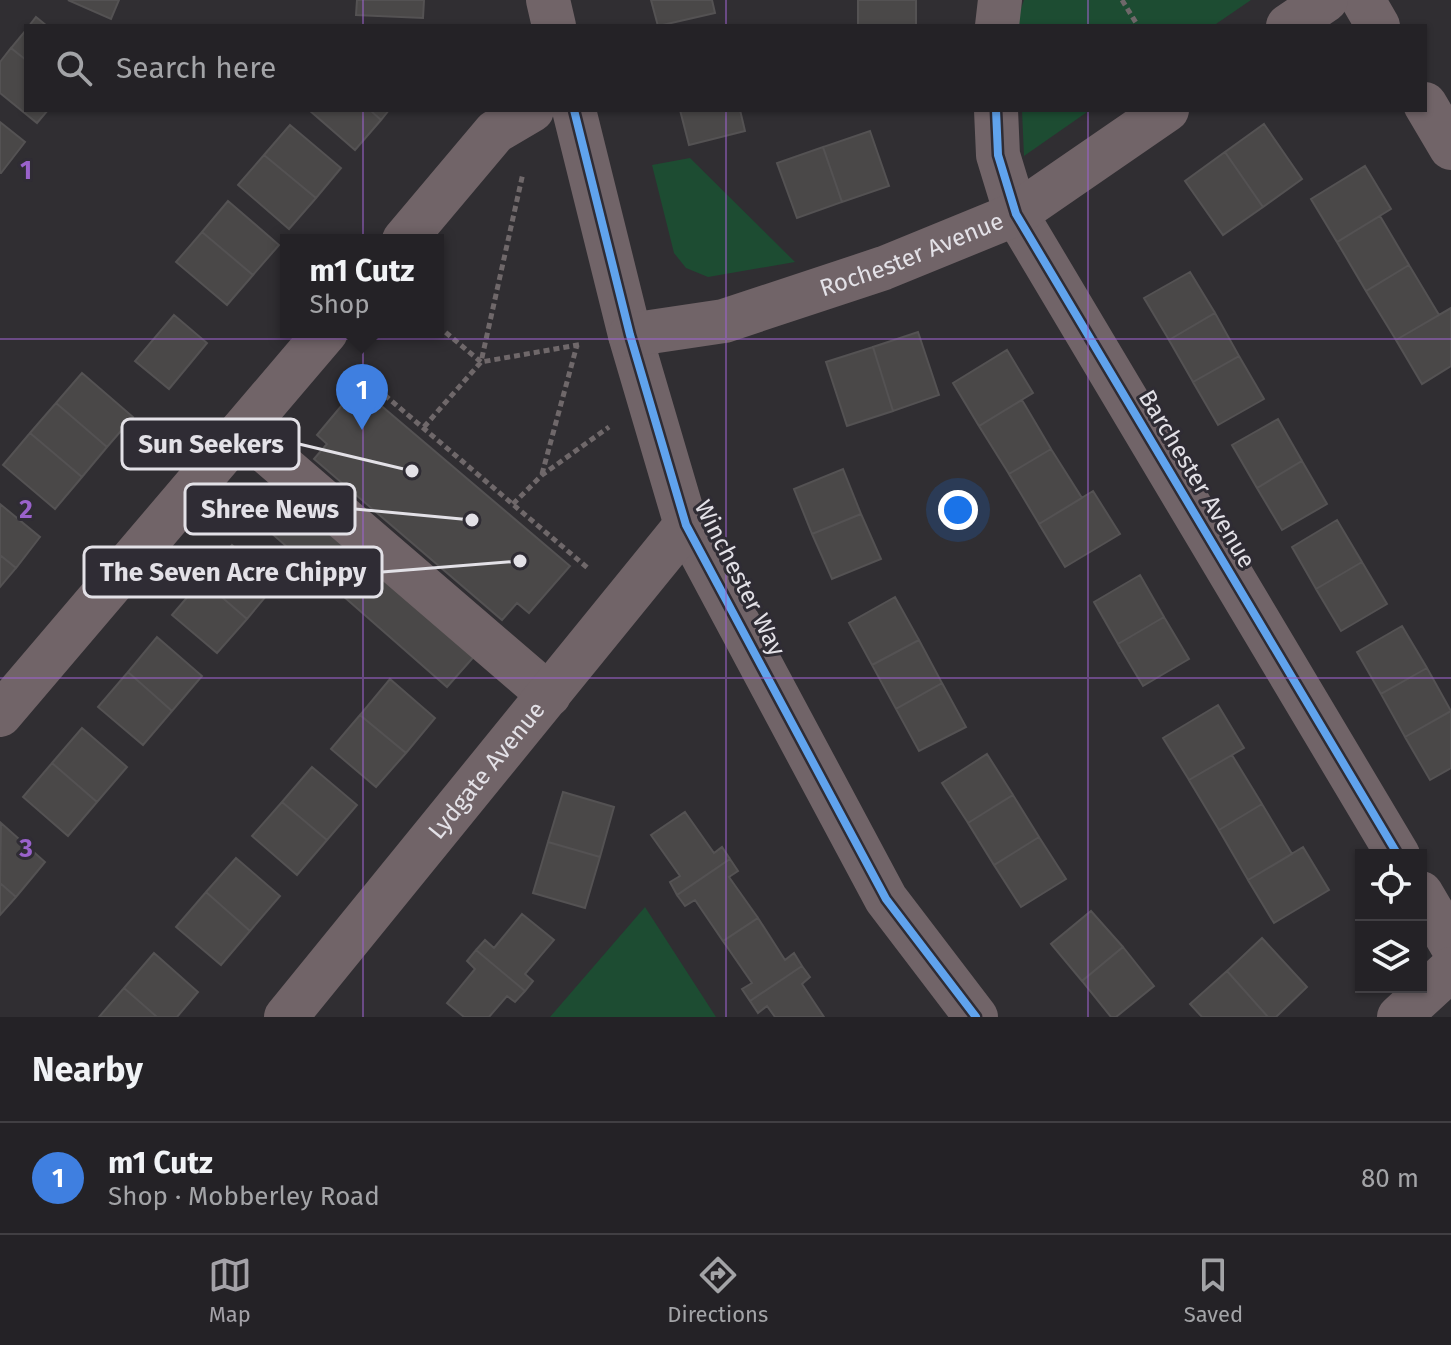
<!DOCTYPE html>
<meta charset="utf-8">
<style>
:root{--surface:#242226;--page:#2c2a2e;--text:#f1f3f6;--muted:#a3a4a7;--line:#413f43;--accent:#a4a2a8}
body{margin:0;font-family:"Fira Sans",sans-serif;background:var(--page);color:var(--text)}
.controls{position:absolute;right:24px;bottom:24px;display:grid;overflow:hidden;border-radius:0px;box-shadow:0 2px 6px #0004}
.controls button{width:72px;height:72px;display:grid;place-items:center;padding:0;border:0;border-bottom:2px solid var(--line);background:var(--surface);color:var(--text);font:40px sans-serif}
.you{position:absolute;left:958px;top:510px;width:28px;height:28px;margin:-20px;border:6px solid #fff;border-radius:50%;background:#1a73e8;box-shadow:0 0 0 12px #1a73e833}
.badge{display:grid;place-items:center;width:52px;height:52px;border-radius:50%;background:var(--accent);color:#fff;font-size:26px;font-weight:700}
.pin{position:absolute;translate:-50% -66px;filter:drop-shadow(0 2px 4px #0008)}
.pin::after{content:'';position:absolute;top:42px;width:28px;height:24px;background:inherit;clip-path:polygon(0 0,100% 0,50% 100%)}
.popup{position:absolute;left:280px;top:234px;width:164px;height:104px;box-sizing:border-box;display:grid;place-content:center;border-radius:0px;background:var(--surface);filter:drop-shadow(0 2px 6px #0005);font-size:26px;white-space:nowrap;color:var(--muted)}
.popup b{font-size:30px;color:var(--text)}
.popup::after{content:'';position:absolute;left:50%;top:100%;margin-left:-16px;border:16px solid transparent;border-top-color:var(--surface)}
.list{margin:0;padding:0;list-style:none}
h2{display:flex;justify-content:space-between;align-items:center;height:104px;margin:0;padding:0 32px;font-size:34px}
h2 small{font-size:26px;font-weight:400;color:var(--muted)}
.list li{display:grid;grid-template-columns:52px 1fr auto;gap:24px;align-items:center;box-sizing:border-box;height:112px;padding:0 32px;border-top:2px solid var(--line)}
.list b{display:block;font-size:30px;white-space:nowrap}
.list p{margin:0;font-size:26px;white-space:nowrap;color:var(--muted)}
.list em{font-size:26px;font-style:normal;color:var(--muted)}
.icon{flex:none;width:44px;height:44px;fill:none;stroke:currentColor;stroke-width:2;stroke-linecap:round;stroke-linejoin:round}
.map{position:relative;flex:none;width:1451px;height:1017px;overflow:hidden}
.search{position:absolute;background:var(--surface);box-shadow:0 2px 6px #0004;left:24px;right:24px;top:24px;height:88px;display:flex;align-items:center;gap:20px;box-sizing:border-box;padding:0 28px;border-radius:0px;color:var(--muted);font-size:30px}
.sheet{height:216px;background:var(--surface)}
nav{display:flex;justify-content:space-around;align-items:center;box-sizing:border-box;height:112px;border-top:2px solid var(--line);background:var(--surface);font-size:22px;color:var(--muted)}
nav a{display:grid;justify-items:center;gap:4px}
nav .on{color:var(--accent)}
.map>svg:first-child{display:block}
.green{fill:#1d4c32}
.building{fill:#4a4848;stroke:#545253;stroke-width:2}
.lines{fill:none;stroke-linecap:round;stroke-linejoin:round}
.path{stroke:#6f686a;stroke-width:5;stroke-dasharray:6 4;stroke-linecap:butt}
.minor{stroke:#716468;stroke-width:44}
.cycleway-casing{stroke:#2f2c34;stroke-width:13}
.cycleway{stroke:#60a3ed;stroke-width:8}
.grid{fill:none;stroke:#9a62cb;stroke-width:2;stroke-opacity:0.55}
.labels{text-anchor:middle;stroke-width:6;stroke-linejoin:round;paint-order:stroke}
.street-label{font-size:24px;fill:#e3e1e7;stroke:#2f2c34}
.grid-label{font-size:26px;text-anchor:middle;font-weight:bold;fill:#9a62cb;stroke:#2f2c34;stroke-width:6;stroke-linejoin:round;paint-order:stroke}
.leader{fill:none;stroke:#e3e1e7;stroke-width:3}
.callout-dot{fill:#e3e1e7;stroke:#2f2c34;stroke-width:3}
.callout{fill:#2f2c34;stroke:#e3e1e7;stroke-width:3}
.callout-label{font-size:26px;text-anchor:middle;font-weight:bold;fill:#e3e1e7}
</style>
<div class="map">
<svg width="1451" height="1017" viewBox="0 0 1451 1017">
<rect width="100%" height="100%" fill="#302e32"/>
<path class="green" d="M1024,0H1251L1213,26H1017V20Z
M1022,110H1090L1024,156Z
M690,158L795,262L708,277L686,268L674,253L652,165Z
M645,907L716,1017H550Z"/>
<path class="building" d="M68,0H119L111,19Z
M357,0H424L423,18L356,15Z
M651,0H712L715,13L658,26Z
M858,0H916V26H858Z
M36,17L47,26H29Z
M26,30V60L11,48Z
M11,48L26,60V110H48L37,123L0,93V62Z
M309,110H370L381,120L355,150Z
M370,110H389L381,120Z
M680,110H740L745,131L689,145Z
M0,122L25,142L1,173H0Z
M1264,124L1302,179L1263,207L1225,152Z
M290,125L341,168L316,198L264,155Z
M870,131L889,186L842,202L823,147Z
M823,147L842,202L797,218L777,163Z
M1225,152L1263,207L1223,235L1185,181Z
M264,155L316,198L289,229L238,185Z
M1365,166L1391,209L1337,242L1311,199Z
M228,201L279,245L253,275L202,232Z
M1380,216L1409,265L1366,291L1337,242Z
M202,232L253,275L227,305L176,262Z
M1409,265L1439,315L1396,340L1366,291Z
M1190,272L1215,313L1169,340L1144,298Z
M1451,308V366L1422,384L1396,340Z
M1215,313L1239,356L1193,382L1169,340Z
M174,315L207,343L169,389L135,361Z
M918,332L939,395L893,411L873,347Z
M873,347L893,411L847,426L826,362Z
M1007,350L1033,393L979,426L953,383Z
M1239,356L1264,399L1218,425L1193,382Z
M82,373L133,417L107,447L56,403Z
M358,386L570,566L529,613L517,603L502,620L314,459L327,444L317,435Z
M1022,400L1051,449L1009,474L979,426Z
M56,403L107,447L82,477L30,433Z
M1278,419L1302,461L1257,488L1232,445Z
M30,433L82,477L55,509L3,465Z
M1051,449L1082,498L1039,524L1009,474Z
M1302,461L1327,504L1282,530L1257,488Z
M843,469L861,514L812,534L794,489Z
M292,491L478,652L447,687L262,525Z
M1093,491L1120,534L1065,567L1039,524Z
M0,504L40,537L16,568L0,555Z
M861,514L881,559L832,579L812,534Z
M1337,520L1362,562L1316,589L1292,547Z
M232,545L276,584L247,619L202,580Z
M0,555L16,568L0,587Z
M1362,562L1387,604L1341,631L1316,589Z
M1140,575L1164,617L1118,644L1094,602Z
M202,580L247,619L217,653L172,615Z
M895,597L919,640L872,665L849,623Z
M1164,617L1189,659L1143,686L1118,644Z
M1402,626L1427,668L1381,694L1357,652Z
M157,637L202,676L172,711L128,672Z
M919,640L942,683L896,709L872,665Z
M1427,668L1451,711L1405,737L1381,694Z
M128,672L172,711L143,745L98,707Z
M390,679L435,718L406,753L360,715Z
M942,683L966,727L919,751L896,709Z
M1218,705L1244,748L1189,780L1163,738Z
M1451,711V768L1430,780L1405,737Z
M360,715L406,753L376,787L331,749Z
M82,728L127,767L97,802L52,763Z
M987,754L1013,795L968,823L942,783Z
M1232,755L1262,804L1219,830L1189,780Z
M52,763L97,802L68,836L23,797Z
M312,767L357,805L327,840L282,802Z
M563,792L614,807L600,857L548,842Z
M1013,795L1039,837L994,865L968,823Z
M282,802L327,840L297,875L252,836Z
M1262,804L1292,854L1248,880L1219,830Z
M685,812L714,853L722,847L730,859L677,895L670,882L680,876L651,835Z
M1,823L45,862L16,897L0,883Z
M1039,837L1066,879L1021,907L994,865Z
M548,842L600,857L585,908L533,893Z
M1303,847L1329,890L1274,923L1248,880Z
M236,858L280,896L250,931L206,892Z
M730,859L738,871L729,877L758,918L723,941L695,900L685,906L677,895Z
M0,883L16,897L0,915Z
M206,892L250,931L221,965L176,927Z
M1091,911L1123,947L1082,981L1051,944Z
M522,914L554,940L525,974L533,981L525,991L476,950L485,940L494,948Z
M758,918L785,960L794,953L802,966L750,1001L742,989L752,983L723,941Z
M1262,938L1307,987L1276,1017H1268L1227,971Z
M1123,947L1154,986L1116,1017H1111L1082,981Z
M476,950L525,991L515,1002L507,996L489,1017H464L447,1003L475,969L467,961Z
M154,953L198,992L177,1017H157L124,988Z
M802,966L810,977L802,984L824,1017H775L767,1006L758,1013L750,1001Z
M1227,971L1268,1017H1202L1190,1004Z
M124,988L157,1017H99Z"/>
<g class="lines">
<path class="path" d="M1122,0L1138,26
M438,326L481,362L523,173
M354,369L590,570
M424,427L481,362L583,344
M542,474L577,345
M513,504L542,475L609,427"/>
<g class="minor">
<path d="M548,0L554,26"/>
<path d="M1363,0L1378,26"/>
<path d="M997,26L1000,0"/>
<path d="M1288,26L1326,0"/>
<path d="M1425,104L1451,148"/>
<path d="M574,110L630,335L686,525L886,899L976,1017"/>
<path d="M996,110L998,155L1016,214L1398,855"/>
<path d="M404,240L495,132L532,110"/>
<path id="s1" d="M630,335L724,321L884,268L1016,214L1167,110"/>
<path d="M242,431L549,695"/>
<path d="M0,715L326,332"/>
<path d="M1421,893L1451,944"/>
<path id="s2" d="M286,1017L686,525"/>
<path d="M1399,1017L1451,969"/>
</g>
<g class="cycleway-casing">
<path id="cycleway" d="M574,110L630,335L686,525L886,899L976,1017
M996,110L998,155L1016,214L1398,855"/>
</g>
<use href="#cycleway" class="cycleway"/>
</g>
<path class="grid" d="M363,0V26M726,0V26M1088,0V26M363,110V1017M726,110V1017M1088,110V1017M0,339H1451M0,678H1451"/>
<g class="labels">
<g class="street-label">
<text dy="8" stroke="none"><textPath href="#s1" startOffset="294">Rochester Avenue</textPath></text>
<text transform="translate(1197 479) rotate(59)" y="8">Barchester Avenue</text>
<text transform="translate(740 578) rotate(63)" y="8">Winchester Way</text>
<text dy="8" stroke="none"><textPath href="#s2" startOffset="318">Lydgate Avenue</textPath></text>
</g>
</g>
<g class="grid-label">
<text x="26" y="179">1</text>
<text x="26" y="518">2</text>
<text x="26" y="857">3</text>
</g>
<path class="leader" d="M412 471L299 444M472 520L355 509M520 561L382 572"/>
<g class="callout-dot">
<circle cx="412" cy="471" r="8"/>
<circle cx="472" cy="520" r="8"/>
<circle cx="520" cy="561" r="8"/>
</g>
<g class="callout">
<rect x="122" y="419" width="177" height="50" rx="8"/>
<rect x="185" y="484" width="170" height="50" rx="8"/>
<rect x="84" y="547" width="298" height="50" rx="8"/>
</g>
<g class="callout-label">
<text x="211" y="453">Sun Seekers</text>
<text x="270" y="518">Shree News</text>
<text x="233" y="581">The Seven Acre Chippy</text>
</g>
</svg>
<div class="controls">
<button><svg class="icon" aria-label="locate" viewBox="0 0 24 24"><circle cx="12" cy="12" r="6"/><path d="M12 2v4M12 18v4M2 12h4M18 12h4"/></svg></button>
<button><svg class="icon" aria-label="layers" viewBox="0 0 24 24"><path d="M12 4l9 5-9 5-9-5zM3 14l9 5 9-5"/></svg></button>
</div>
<div class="you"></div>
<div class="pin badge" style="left:362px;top:430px;background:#3f7fe0">1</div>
<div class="popup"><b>m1 Cutz</b>Shop</div>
<div class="search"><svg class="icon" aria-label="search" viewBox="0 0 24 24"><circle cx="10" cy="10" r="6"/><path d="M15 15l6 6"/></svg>Search here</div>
</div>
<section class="sheet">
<h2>Nearby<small></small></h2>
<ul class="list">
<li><span class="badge" style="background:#3f7fe0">1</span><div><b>m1 Cutz</b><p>Shop · Mobberley Road</p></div><em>80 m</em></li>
</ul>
</section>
<nav>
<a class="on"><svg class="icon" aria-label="map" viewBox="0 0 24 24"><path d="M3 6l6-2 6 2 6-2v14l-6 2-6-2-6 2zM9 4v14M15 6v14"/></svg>Map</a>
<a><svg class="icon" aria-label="directions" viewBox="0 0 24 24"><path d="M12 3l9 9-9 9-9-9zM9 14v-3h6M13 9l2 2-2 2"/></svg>Directions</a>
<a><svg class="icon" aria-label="saved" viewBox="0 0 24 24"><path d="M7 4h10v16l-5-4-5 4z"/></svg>Saved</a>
</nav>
